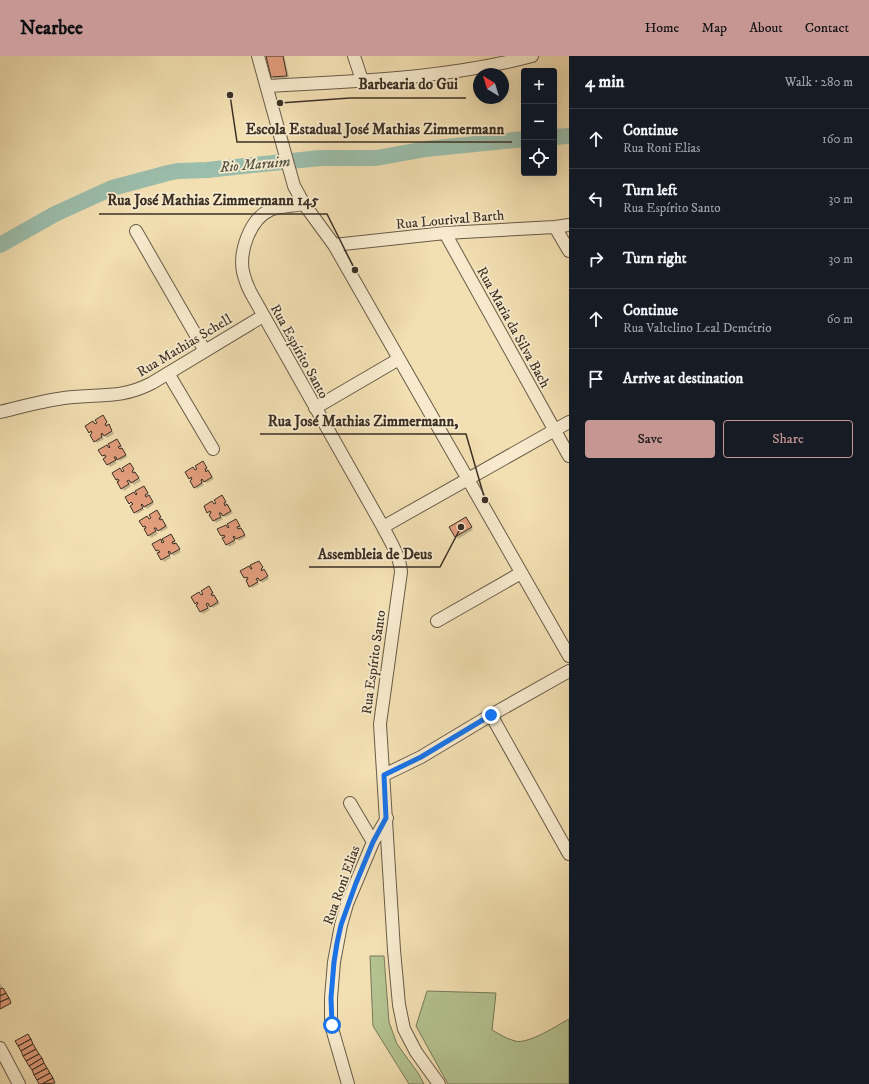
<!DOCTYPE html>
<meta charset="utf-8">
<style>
:root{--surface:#171b24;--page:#242831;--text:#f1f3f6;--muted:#9ea1a6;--line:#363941;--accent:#c59692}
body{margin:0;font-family:"IM FELL DW Pica",serif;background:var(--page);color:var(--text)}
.controls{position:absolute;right:12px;top:12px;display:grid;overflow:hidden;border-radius:4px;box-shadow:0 4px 16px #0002}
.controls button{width:36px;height:36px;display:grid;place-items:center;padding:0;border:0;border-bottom:1px solid var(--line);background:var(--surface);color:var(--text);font:20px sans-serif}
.compass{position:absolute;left:473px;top:12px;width:36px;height:36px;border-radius:50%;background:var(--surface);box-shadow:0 4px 16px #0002;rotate:322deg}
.stop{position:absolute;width:12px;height:12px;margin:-9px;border:3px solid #1a73e8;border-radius:50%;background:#fff}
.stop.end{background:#1a73e8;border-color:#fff;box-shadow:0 1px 4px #0008}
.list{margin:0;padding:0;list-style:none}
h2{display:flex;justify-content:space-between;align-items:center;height:52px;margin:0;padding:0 16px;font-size:17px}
h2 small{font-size:13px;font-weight:400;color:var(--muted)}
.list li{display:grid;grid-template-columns:26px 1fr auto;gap:12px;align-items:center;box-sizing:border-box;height:60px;padding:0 16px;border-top:1px solid var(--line)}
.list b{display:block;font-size:15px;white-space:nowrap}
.list p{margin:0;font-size:13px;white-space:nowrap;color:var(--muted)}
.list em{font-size:13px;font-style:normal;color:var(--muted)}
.actions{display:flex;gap:8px;padding:12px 16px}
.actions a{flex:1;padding:9px 0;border:1px solid var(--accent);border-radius:4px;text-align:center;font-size:14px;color:var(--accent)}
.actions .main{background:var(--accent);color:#111}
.icon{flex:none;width:22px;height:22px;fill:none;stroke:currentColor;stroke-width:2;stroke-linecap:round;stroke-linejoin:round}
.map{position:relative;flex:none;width:569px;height:1028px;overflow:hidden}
header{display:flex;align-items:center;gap:24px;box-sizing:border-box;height:56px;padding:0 20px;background:var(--accent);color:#111}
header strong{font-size:19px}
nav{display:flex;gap:22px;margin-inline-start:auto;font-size:14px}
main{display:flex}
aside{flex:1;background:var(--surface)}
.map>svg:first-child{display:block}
.green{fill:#b4c391;stroke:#787a5b}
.shadow{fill:#0003}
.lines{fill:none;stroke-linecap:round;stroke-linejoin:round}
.river{stroke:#9bbdab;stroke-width:16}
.building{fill:#e29d7c;stroke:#3b3025}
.minor-casing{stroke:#695c48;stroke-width:14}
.minor{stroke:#f7eacd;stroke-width:12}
.route{stroke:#1a73e8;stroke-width:5}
.labels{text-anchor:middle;stroke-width:3.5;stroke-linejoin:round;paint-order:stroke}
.street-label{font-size:14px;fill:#3b3025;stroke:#f7eacd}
.water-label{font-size:15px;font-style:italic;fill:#535346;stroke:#f7eacd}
.leader{fill:none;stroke:#3b3025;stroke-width:1.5}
.callout-dot{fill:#3b3025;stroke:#f7eacd;stroke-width:1.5}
.callout-label{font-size:15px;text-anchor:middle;font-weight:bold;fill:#3b3025;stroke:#f7eacd;stroke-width:3.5;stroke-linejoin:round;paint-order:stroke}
</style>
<header>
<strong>Nearbee</strong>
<nav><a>Home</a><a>Map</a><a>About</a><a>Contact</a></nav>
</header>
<main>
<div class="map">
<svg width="569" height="1028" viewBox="0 0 569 1028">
<rect width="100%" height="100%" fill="#f2dfb2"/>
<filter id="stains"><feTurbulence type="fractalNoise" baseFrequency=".005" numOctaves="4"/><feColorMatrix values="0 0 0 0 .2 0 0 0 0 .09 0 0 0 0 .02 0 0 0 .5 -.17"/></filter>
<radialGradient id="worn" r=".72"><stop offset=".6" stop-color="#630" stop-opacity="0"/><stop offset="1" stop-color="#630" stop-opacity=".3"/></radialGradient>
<path class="green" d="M370,900H384L389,966L397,988L418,1017L424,1028H409L373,970Z
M427,935L496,937L492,974C499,978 507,983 515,985C527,989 558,969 569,963V1028H448L416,970Z"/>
<path class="shadow" d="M267,0H284L289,21L274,23L272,20Z
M103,361L114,378L107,382L104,379L102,380L104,383L97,387L90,376Z
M119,386L127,401L120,405L118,402L115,404L117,407L110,411L100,394L109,393Z
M203,406L214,423L207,427L204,425L202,426L204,429L197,433L189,422L193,412L196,415Z
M130,408L141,425L134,429L131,426L129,427L131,430L124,435L116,424L120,414L123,416L125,415Z
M146,434L154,448L147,453L144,450L142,451L144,454L137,458L127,441L136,440Z
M222,440L233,457L226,461L223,459L221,460L223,463L216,467L208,456Z
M157,455L168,472L161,476L158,474L156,475L158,478L151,482L140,465L147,461L150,464Z
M468,465L473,474L458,483L451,472Z
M238,466L246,481L239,485L236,482L234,484L236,487L229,491L222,480L228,472Z
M171,479L181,496L174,500L171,497L169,498L171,502L164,506L157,494L161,485L163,487Z
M259,506L269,523L262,527L260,524L257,525L259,528L252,532L245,521Z
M209,531L220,548L213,552L210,550L208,551L210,554L203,558L196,547L199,537L202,540Z
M0,927L11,948L0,954Z"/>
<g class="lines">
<path class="river" d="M554,81L569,80
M0,189L55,158L112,132L168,117L178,115L207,114L320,102H376L426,93L524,83"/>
</g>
<path class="building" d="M266,0H283L287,20L271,21Z
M103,359L107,366L105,368L106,370L109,368L112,375L104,380L102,377L101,378L102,381L94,386L90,379L92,377L91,375L89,377L85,370L93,365L95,368L97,367L95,364Z
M117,383L121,390L118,391L120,393L122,392L126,399L117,404L116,401H114L116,404L107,409L103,403L106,401L105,399L102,400L98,394L107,389L109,392L110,391L108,388Z
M203,405L207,412L205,413L206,416L208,414L212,421L204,426L202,423L201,424L202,427L194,432L190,425L192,423L191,421L189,423L185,416L193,411L195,414L197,413L195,410Z
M130,407L134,413L132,415L133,417L135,416L139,422L131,427L129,424L127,425L129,428L121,433L117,426L119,425L118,423L116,424L112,417L120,412L122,416L124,415L122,412Z
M144,430L148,437L145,439L146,441L149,439L153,446L144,451L142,448L141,449L143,452L134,457L130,450L133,448L131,446L129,448L125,441L134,436L136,439L137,438L135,435Z
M222,439L226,446L224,447L225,450L227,448L231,455L223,460L221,457H219L221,461L213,465L209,459L211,457L210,455L207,457L204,450L212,445L214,448L216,447L214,444Z
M157,454L161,461L159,462L160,464L162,463L166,470L158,475L156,472H154L156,475L148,480L144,473L146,472L145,470L143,471L139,465L147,460L149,463L151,462L149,459Z
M466,461L472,471L455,481L449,471Z
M236,463L240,470L237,471L238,473L241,472L245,479L236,483L234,480L233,481L235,484L226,489L222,482L225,481L224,479L221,480L217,473L226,469L228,472L229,471L227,468Z
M171,478L175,485L172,486L173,488L176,487L180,493L171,498L169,495L168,496L170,499L161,504L157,497L160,496L158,494L156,495L152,488L161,483L162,487L164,486L162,483Z
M259,505L263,511L261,513L262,515L264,513L268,520L260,525L258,522L256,523L258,526L249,531L246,524L248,523L247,521L244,522L240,515L249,510L251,513H252L250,509Z
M209,530L213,537L211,538L212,540L214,539L218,546L210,551L208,547L206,548L208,552L200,556L196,549L198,548L197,546L195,548L191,541L199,536L201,539L203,538L201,535Z
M3,932L6,937L0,940V933Z
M6,937L9,942L0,946V940Z
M9,942L11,947L0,953V946Z
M28,978L31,983L18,990L15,985Z
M31,983L33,988L21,995L18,990Z
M33,988L36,993L23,1000L21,995Z
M36,993L39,998L26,1005L23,1000Z
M39,998L42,1002L29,1010L26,1005Z
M42,1002L44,1007L32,1014L29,1010Z
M44,1007L47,1012L34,1019L32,1014Z
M47,1012L50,1017L37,1024L34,1019Z
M50,1017L53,1022L42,1028H39L37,1024Z
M53,1022L55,1027L42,1028Z"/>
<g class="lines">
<g class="minor-casing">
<path id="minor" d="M258,0L294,130L304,148L334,189L569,600
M354,0L362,24
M267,30C356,25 444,23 532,0
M304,148C294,150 280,150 270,154C250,163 239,195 243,216C245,224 248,232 252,239L383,471C390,485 400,500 401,516L380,668L394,894L399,949L404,973L416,996L439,1028
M555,171L569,195
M136,175L205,295
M445,177L569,400
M334,189L445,177L555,171L569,169
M168,317L213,393
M315,352L399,303
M0,356C21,351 42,345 64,342C98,337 119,344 152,327L263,260
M383,471L569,366
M437,565L521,517
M491,659L569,798
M384,719L421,701L491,659L569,615
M350,747L373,786
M0,992L19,1028
M348,1028L331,969V942L334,906L341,869L347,848L373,786L387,762"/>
</g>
<use href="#minor" class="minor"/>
</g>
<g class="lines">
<path class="route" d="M332,969L331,942L334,906L337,887L341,869L356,827L373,786L386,762L384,719L421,701L491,659"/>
</g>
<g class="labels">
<g class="street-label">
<text transform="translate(450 163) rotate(-5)" y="5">Rua Lourival Barth</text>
<text transform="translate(514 271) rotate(61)" y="5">Rua Maria da Silva Bach</text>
<text transform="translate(184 289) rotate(-31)" y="5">Rua Mathias Schell</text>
<text transform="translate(300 295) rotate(61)" y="5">Rua Espírito Santo</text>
<text transform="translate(373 606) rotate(-82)" y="5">Rua Espírito Santo</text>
<text transform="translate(341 829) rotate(-70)" y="5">Rua Roni Elias</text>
</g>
<g class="water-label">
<text transform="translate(255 108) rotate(-5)" y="5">Rio Maruim</text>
</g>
</g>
<path class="leader" d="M280 47L350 42H466M230 39L237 86H512M355 214L327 158H99M485 444L466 378H260M461 471L440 511H309"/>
<g class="callout-dot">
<circle cx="280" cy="47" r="4"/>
<circle cx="230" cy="39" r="4"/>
<circle cx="355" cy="214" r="4"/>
<circle cx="485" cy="444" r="4"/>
<circle cx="461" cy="471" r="4"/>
</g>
<g class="callout-label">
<text x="408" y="33">Barbearia do Gui</text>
<text x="375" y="78">Escola Estadual José Mathias Zimmermann</text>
<text x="213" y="149">Rua José Mathias Zimmermann 145</text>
<text x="363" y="370">Rua José Mathias Zimmermann,</text>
<text x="375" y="503">Assembleia de Deus</text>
</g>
<rect width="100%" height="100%" filter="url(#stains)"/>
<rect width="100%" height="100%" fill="url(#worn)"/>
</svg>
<div class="controls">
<button>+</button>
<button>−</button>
<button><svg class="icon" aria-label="locate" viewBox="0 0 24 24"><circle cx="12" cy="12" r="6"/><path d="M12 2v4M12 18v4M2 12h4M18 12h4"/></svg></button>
</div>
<svg class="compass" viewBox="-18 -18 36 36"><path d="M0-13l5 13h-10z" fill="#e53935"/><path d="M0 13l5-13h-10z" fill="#9ea1a6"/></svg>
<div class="stop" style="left:332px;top:969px"></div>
<div class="stop end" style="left:491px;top:659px"></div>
</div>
<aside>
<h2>4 min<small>Walk · 280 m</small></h2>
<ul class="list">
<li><svg class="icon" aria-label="ahead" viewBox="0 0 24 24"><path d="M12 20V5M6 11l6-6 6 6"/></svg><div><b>Continue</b><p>Rua Roni Elias</p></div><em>160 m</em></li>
<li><svg class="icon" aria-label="left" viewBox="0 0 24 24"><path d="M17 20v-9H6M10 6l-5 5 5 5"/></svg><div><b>Turn left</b><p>Rua Espírito Santo</p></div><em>30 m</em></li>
<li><svg class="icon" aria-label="right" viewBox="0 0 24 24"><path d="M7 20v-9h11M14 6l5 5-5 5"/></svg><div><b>Turn right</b></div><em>30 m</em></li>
<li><svg class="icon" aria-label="ahead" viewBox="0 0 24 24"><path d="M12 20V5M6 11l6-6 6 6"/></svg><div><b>Continue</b><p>Rua Valtelino Leal Demétrio</p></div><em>60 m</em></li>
<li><svg class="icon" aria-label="arrive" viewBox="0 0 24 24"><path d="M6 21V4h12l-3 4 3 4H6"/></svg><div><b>Arrive at destination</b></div></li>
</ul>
<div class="actions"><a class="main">Save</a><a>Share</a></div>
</aside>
</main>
